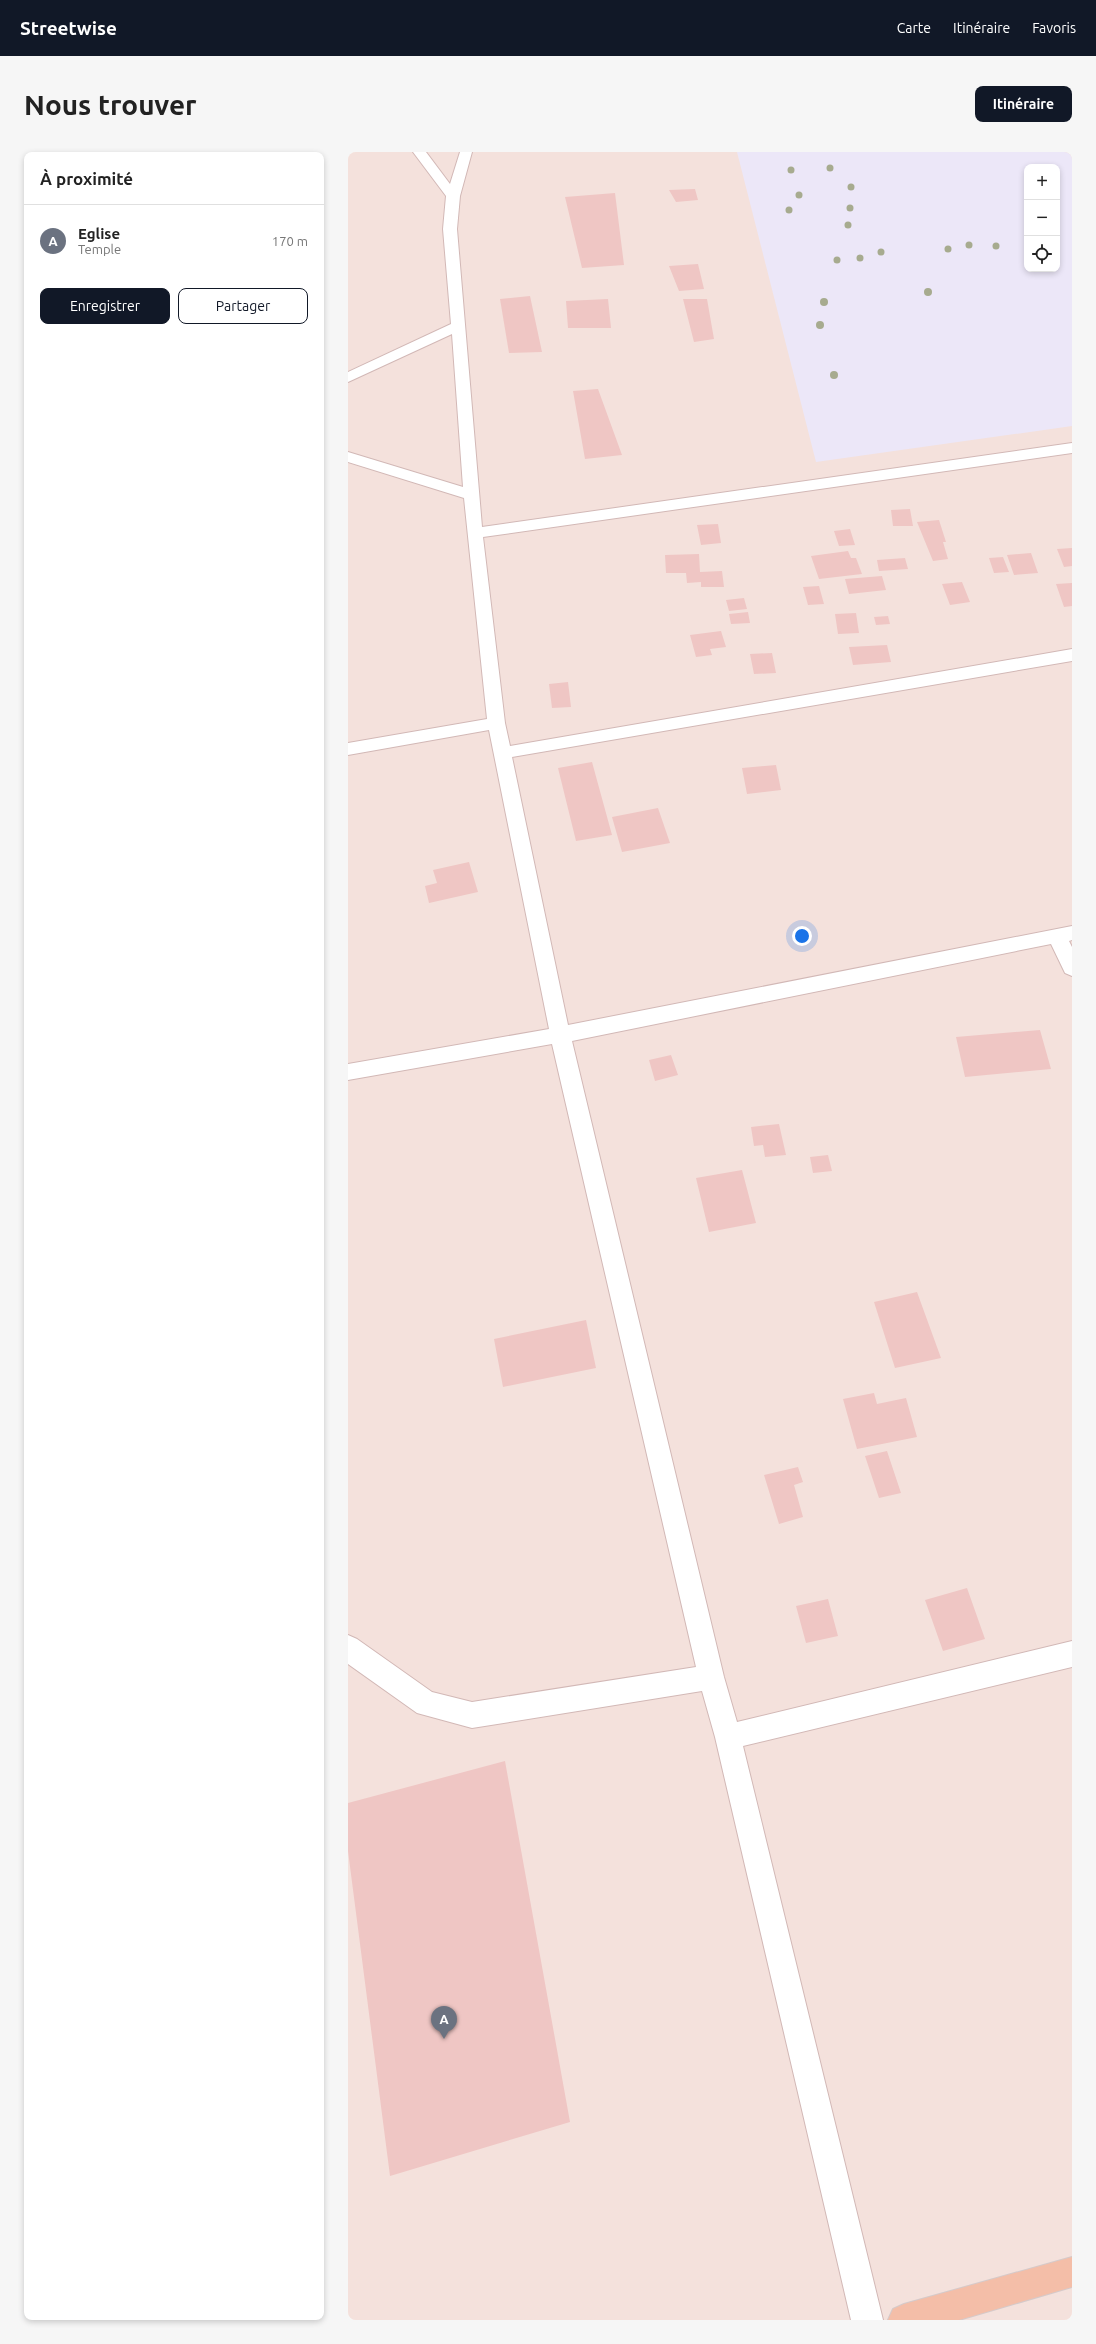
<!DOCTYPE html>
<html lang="fr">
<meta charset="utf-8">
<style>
:root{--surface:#fff;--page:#f6f6f6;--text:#222;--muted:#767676;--line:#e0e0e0;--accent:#111827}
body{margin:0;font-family:Ubuntu,sans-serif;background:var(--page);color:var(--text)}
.controls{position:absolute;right:12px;top:12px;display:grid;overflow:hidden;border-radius:8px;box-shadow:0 2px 6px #0003}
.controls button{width:36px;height:36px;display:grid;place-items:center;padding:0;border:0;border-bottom:1px solid var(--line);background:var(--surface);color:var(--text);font:20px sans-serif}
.you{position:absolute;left:454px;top:784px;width:14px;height:14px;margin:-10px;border:3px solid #fff;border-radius:50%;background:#1a73e8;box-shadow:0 0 0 6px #1a73e833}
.badge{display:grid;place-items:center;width:26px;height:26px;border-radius:50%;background:var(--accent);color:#fff;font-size:13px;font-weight:700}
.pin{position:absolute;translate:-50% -33px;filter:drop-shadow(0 1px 2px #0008)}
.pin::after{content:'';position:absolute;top:21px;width:14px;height:12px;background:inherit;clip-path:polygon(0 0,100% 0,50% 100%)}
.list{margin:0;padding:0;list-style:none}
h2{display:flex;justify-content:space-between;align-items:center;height:52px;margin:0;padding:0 16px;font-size:17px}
h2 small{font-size:13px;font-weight:400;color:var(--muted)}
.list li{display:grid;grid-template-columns:26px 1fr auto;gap:12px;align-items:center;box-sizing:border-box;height:72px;padding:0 16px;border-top:1px solid var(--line)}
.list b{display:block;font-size:15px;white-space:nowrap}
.list p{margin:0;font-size:13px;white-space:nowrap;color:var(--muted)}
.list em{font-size:13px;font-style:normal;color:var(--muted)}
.actions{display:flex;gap:8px;padding:12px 16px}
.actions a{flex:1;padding:9px 0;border:1px solid var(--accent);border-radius:8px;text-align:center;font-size:14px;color:var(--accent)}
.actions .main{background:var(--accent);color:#fff}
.icon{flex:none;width:22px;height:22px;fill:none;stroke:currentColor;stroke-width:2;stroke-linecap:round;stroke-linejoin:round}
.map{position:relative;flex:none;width:724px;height:2168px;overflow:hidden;border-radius:8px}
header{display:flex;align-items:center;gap:24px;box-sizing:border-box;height:56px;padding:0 20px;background:var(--accent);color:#fff}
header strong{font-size:19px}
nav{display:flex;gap:22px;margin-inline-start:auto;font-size:14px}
.intro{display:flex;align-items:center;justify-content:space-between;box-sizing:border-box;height:96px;padding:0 24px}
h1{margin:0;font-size:28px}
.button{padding:10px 18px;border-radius:8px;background:var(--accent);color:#fff;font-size:14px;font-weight:700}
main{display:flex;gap:24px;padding:0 24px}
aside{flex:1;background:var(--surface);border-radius:8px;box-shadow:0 2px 6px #0003}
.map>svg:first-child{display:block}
.residential{fill:#f4e1dc;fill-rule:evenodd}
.education{fill:#ece7f8;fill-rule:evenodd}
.building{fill:#efc6c4}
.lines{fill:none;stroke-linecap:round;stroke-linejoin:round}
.minor-casing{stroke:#d2b8b6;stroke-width:2}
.major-casing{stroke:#d5caca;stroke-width:2}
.minor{fill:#fff;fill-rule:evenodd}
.major{fill:#f4bea8;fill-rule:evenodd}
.tree{fill:#a7ab8f}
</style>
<header>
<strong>Streetwise</strong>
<nav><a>Carte</a><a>Itinéraire</a><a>Favoris</a></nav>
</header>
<div class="intro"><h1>Nous trouver</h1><a class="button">Itinéraire</a></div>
<main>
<aside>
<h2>À proximité<small></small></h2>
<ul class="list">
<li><span class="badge" style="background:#6b7280">A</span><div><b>Eglise</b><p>Temple</p></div><em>170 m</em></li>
</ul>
<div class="actions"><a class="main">Enregistrer</a><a>Partager</a></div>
</aside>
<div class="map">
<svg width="724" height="2168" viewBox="0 0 724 2168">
<rect width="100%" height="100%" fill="#fbefea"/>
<path class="residential" d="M0,0H724V2168H0ZM679,15H709V117H679Z"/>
<path class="education" d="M389,0H724V274L468,310ZM679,15H709V117H679Z"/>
<path class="building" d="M347,37L350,48L328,50L321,38Z
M267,41L276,113L234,116L217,45Z
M350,112L356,137L331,139L321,114Z
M182,144L194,200L161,201L152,147Z
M260,147L263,176H220L218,149Z
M335,147H359L366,187L346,190Z
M250,237L274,303L237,307L225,239Z
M562,357L565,374H545L543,358Z
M591,368L598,390H595L600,407L585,409L569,370Z
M370,372L373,391L353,393L349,373Z
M502,377L507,393L491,394L486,379Z
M724,396V414L716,415L709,397Z
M500,399L503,406H508L514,422L471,427L463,404Z
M683,401L690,421L666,423L659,403Z
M351,402L352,420L374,419L376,435H353V430L339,431L338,421H318L317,403Z
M655,405L661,420L646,421L641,406Z
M557,406L560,417L531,419L529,408Z
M534,424L538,438L501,442L497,427Z
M614,430L622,450L602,453L594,432Z
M724,431V454L716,455L708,432Z
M471,434L476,452L460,453L455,435Z
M396,446L399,457L381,459L378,448Z
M400,460L402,471L383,472L381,462Z
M508,461L511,481L490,482L487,462Z
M540,464L542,472L528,473L526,465Z
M373,479L378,495L362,497L364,503L348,505L342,483Z
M539,493L543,510L505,513L501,495Z
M424,501L428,521L406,522L402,502Z
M220,530L223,555L204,556L201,532Z
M244,610L264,683L228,689L210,616Z
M428,613L433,638L399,642L394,616Z
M310,656L322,691L274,700L264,665Z
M121,710L130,740L81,751L77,734L89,731L85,718Z
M692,878L703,917L617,925L608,885Z
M323,903L330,923L307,929L301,908Z
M431,972L438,1003L417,1005L415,993L406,994L403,975Z
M480,1003L484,1019L465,1021L462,1005Z
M394,1018L408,1071L361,1080L348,1026Z
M569,1140L593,1206L547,1216L526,1150Z
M238,1168L248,1216L155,1235L146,1187Z
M526,1241L529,1252L558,1246L569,1285L509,1297L495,1247Z
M539,1299L553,1341L531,1346L517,1304Z
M450,1315L455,1330L446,1333L455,1365L431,1372L416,1323Z
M619,1436L637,1487L595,1499L577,1448Z
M480,1447L490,1484L458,1491L448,1454Z
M157,1609L222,1970L42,2024L0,1699V1651Z"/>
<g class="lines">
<g class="minor-casing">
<path id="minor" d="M65,0H78L102,32L112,0H124L112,44L109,77L134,375L724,291V301L135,385L157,571L162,594L724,497V509L164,605L220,873L724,774V788L721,789L724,795V824L717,821L703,792L224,889L376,1525L389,1570L724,1489V1515L395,1594L535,2168H503L367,1585L354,1539L124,1576L69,1561L0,1512V1483L9,1487L84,1540L124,1550L348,1515L204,892L0,928V912L201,877L141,578L0,603V591L139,567L116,346L0,310V300L115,335L104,182L0,230V220L103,172L95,77L98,44Z"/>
</g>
<g class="major-casing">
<path id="major" d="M724,2105V2135L611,2168H540L545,2157L556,2152Z"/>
</g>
<use href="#minor" class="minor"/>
<use href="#major" class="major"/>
</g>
<g class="tree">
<circle cx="482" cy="16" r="3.5"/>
<circle cx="443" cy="18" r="3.5"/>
<circle cx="503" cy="35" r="3.5"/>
<circle cx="451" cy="43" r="3.5"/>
<circle cx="502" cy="56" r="3.5"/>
<circle cx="441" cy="58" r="3.5"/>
<circle cx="500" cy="73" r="3.5"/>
<circle cx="621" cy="93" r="3.5"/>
<circle cx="648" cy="94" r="3.5"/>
<circle cx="600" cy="97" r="3.5"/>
<circle cx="533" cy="100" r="3.5"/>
<circle cx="512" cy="106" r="3.5"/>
<circle cx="489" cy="108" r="3.5"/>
<circle cx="580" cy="140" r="4"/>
<circle cx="476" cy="150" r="4"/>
<circle cx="472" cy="173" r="4"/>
<circle cx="486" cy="223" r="4"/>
</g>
</svg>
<div class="controls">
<button>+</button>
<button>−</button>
<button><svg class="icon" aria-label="locate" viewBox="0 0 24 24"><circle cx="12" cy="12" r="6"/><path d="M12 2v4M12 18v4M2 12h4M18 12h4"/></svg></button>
</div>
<div class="you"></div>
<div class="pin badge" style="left:96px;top:1887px;background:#6b7280">A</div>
</div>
</main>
